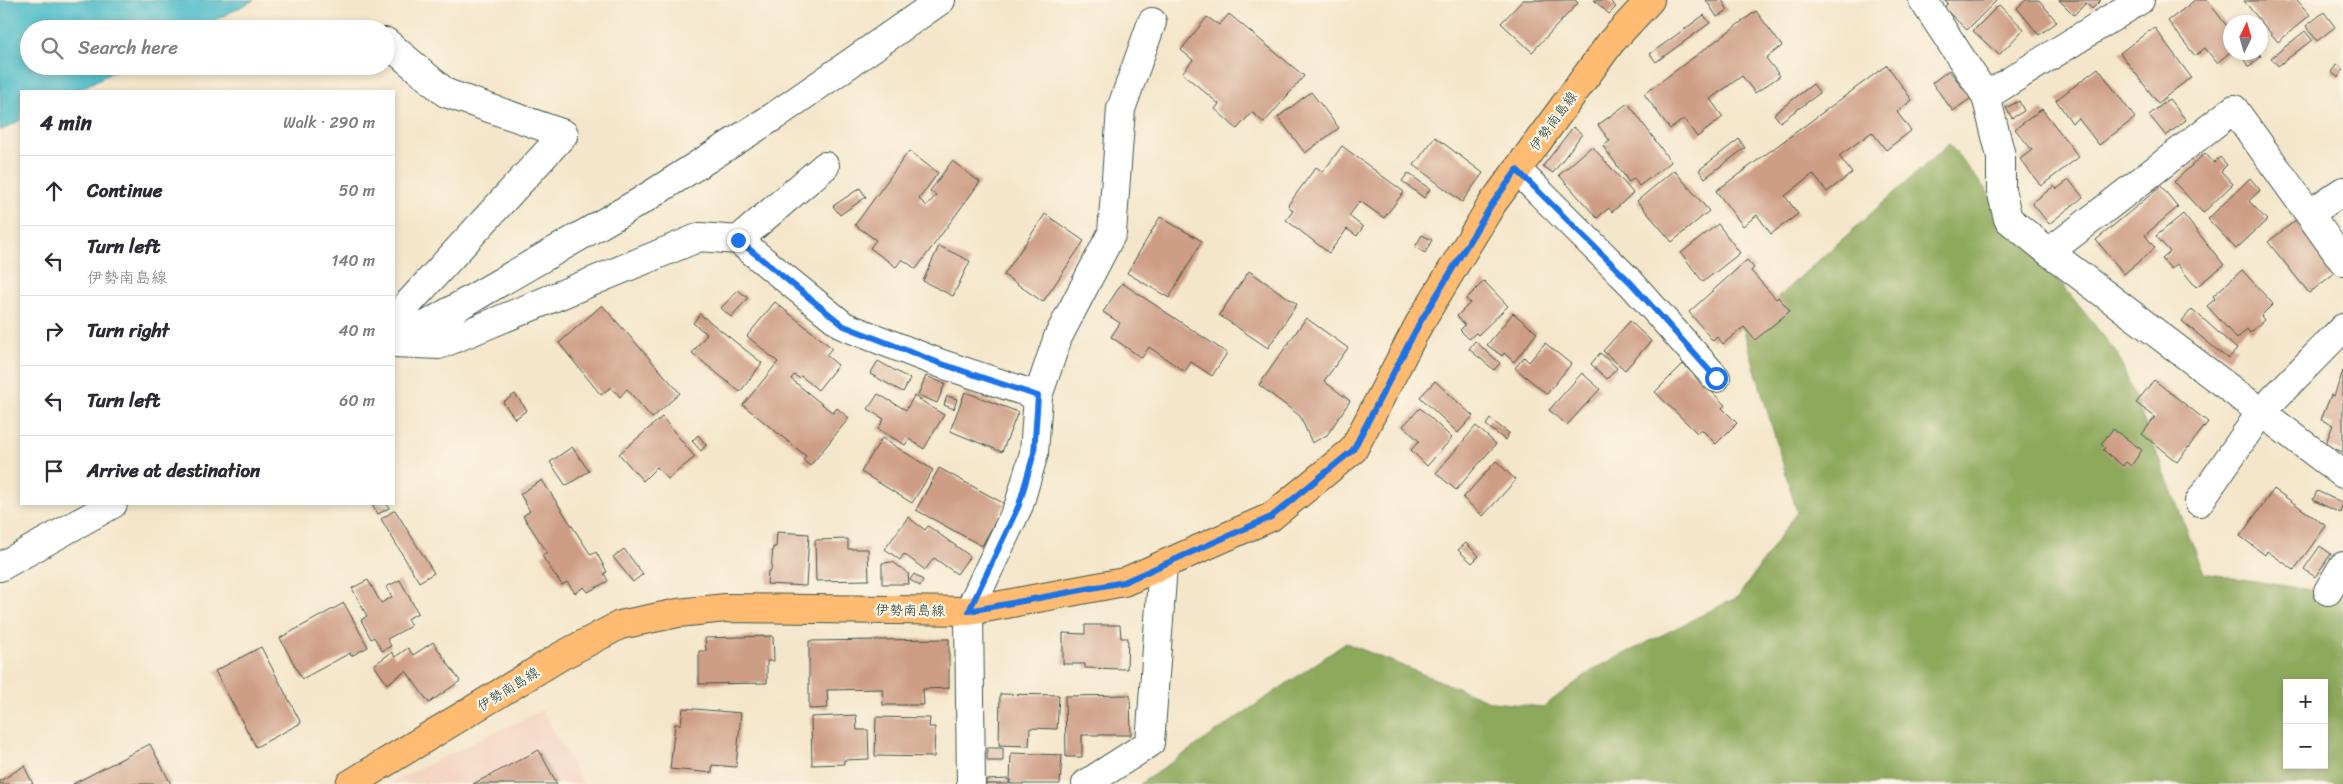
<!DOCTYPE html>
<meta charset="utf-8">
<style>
:root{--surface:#fff;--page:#f2f2f3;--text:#2b2b33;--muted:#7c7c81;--line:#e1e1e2}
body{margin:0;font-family:Sriracha,"Klee One",sans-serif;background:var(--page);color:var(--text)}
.controls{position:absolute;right:15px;bottom:15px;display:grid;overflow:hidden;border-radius:0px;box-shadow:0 2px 8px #0003}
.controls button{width:45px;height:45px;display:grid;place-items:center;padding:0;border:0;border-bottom:1px solid var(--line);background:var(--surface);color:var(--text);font:25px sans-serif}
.compass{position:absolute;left:2223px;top:15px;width:45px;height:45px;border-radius:50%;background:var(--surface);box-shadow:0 2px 8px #0003;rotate:5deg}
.stop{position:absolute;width:15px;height:15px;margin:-11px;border:4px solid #1a73e8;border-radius:50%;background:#fff}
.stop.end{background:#1a73e8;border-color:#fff;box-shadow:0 1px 5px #0008}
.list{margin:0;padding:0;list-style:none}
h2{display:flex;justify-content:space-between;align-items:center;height:65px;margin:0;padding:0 20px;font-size:21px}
h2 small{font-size:16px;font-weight:400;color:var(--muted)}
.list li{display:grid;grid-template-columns:32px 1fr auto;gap:15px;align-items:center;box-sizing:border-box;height:70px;padding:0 20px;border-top:1px solid var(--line)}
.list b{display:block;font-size:19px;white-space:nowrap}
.list p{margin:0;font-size:16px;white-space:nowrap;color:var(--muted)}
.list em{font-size:16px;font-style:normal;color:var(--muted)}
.icon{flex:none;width:28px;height:28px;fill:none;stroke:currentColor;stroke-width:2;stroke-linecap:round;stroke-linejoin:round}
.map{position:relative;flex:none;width:2343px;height:784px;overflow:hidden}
.search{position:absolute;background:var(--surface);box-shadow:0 2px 8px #0003;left:20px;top:20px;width:375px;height:55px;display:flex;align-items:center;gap:12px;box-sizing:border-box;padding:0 18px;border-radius:28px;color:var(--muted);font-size:19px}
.panel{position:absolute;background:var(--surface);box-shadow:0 2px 8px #0003;left:20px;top:90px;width:375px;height:415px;border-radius:0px}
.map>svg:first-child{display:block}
.built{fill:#f4d3c1}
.forest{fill:#8da95b;stroke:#567348;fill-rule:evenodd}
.water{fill:#51beca;stroke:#387e7f}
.building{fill:#ce9d85}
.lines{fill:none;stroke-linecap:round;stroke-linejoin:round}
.minor-casing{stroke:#3f564b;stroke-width:30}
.primary-casing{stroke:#3f564b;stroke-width:30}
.minor{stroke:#fff;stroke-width:28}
.primary{stroke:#febb71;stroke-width:28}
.route{stroke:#1a73e8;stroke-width:6}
.labels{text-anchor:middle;stroke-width:4.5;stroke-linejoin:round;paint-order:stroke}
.street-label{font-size:14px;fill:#1f3d34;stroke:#fcf5e5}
</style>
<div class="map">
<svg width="2343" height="784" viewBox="0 0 2343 784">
<rect width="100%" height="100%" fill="#fcf5e5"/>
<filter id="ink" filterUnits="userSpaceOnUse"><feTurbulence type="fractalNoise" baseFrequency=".02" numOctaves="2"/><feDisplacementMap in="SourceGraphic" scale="10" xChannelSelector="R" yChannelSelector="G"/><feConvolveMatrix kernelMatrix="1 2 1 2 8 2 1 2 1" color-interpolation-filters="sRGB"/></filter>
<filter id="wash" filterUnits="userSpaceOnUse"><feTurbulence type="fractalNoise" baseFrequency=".0096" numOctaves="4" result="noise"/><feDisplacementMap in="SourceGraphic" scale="20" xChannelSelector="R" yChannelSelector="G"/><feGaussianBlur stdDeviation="1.12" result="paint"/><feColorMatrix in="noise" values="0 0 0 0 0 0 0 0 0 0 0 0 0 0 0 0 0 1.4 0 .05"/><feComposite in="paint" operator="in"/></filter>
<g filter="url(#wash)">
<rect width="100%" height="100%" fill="#f4e6cb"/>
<path class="built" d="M542,710L583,784H391L402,777Z"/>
<path class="forest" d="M1949,144L2117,353L2204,573L2343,595V784H1140L1346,643L1492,702L1543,707L1594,669L1738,597L1797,512L1743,328ZM2287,683H2324V765H2287Z"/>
<path class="water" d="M0,0H254L198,29H29V66H125L76,91H21V120L0,131Z"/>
<g id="blocks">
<path class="building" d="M1523,0H1575L1578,3L1532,52L1501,23Z
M1594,0H1609L1616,7L1609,14Z
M1706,0H1722L1728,10L1717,17Z
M1945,0H1997L1967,30L1944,8L1948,3Z
M2026,0H2039L2057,22L2039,35L2017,8Z
M2059,0H2101L2092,9L2086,3L2074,15Z
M2195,0H2207L2230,30V52L2217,63L2205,48L2195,56L2168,21Z
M2297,0L2310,15L2278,42L2244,1Z
M1999,5L2024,29L1999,55L1973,31Z
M1756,11L1782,46L1766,58L1780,76L1755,93L1742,76L1710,99L1723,117L1697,137L1684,119L1670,129L1644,94Z
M2324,12L2335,27L2317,41L2306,26Z
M1229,14L1304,76L1264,123L1252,112L1237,129L1215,109L1219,104L1182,73L1193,60L1181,50L1207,17L1219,25Z
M1704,15L1710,23L1656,62L1650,54Z
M2154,27L2191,77L2158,103L2120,53Z
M2305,31L2312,40L2278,66L2271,58Z
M2239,52H2257L2261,57L2249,67Z
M2337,64L2343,69L2339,78L2331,72Z
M1887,65L1912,100L1897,112L1911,131L1886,150L1872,132L1839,156L1852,173L1827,192L1813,174L1785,196L1798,214L1771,234L1757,215L1743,226L1716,191Z
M2098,68L2135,118L2099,145L2078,118L2072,123L2056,100Z
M1949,70L1971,98L1953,111L1932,83Z
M1813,84L1820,93L1780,122L1774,114Z
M1311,92L1339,128L1305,153L1278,117Z
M2169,99L2186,120L2166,136L2149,115Z
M2019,101L2024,111L2012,118L2006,108Z
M1628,103L1671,162L1639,186L1634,178L1629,182L1603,146L1610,141L1598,125Z
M2042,109L2079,157L2041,186L2020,159L2032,150L2015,129Z
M1573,127L1582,134L1553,173L1543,166Z
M1435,137L1483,173L1462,202L1414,165Z
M1739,139L1745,148L1705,178L1699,170Z
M1342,146L1404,192L1384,218L1360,201L1349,216L1363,227L1357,236L1347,229L1329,253L1286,220L1293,211L1288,205L1316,167L1323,172Z
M1592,146L1633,193L1612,212L1609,208L1597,218L1559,175Z
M909,151L938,173L919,199L927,206L936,195L930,191L952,161L980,182L916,269L902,259L896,267L870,248L876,240L855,225Z
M2205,153L2214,163L2220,157L2227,165L2221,171L2233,184L2203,213L2174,182Z
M1674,170L1709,211L1672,242L1637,201Z
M1408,173L1430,189L1424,198L1402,181Z
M2250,178L2260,190L2249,201L2267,220L2236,249L2208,219Z
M2069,180L2083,197L2049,224L2032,203L2054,186L2057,189Z
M2161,186L2178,207L2145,235L2155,248L2124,274L2096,240Z
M860,188L866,197L840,215L833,206Z
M1045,214L1084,241L1043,302L1004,275Z
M2183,214L2224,265L2196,287L2177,264L2171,269L2162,259L2170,252L2156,236Z
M1160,217L1202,241L1169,298L1127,273Z
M2296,220L2336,272L2309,293L2268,242Z
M1718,224L1740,253L1703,282L1681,253Z
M1422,235L1432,240L1425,253L1415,247Z
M939,246L970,261L953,296L923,281Z
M1747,260L1754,268L1751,271L1776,299L1778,297L1790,311L1755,340L1744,327L1723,344L1717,337L1713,341L1689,312Z
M2242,270L2273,304L2261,316L2264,320L2250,333L2247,329L2237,339L2207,306L2215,299L2213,296Z
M1249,271L1297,304L1268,348L1219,315Z
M1484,281L1508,306L1478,335L1476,333L1469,339L1460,330L1465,325L1457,316L1470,303L1466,299Z
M1122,283L1227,353L1212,376L1191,362L1185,372L1149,347L1142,358L1111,337L1120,323L1103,312Z
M738,290L748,298L731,317L721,308Z
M775,302L832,348L826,355L838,365L818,390L801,376L799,378L794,375L791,379L833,413L837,408L849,418L810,466L803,460L806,456L743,405L778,362L747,336Z
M602,305L680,393L652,418L627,389L620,397L611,387L601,395L559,343Z
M2192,309L2237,349L2228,359L2182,321Z
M1513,313L1537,333L1514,362L1504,353L1502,356L1487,345Z
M700,314L762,363L740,392L692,353L707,334L693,323Z
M1306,318L1348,348L1324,381L1350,401L1327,435L1312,443L1300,416L1259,385Z
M1630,321L1651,341L1625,370L1603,351Z
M1475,341L1500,363L1494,370L1469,349Z
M1545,343L1571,364L1547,394L1515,368L1524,357L1529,362Z
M1600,353L1617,368L1607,379L1591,364Z
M878,361L910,379L903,392L870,374Z
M1683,364L1694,375L1697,372L1707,387L1725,405L1722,408L1737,423L1716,444L1701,429L1697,433L1655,392Z
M2343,371V452L2325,445L2333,425L2321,420L2331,395L2334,396Z
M1582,373L1600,389L1567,425L1549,410Z
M926,376L945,384L937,403L918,395Z
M2154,380L2208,422L2177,462L2142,434L2155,417L2136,403Z
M1435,381L1473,416L1458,433L1420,397Z
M965,392L1018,412L1002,452L950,431Z
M515,394L527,410L515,419L503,402Z
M878,394L906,410L914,396L944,415L924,449L909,439L905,445L878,429L884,419L868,409Z
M947,396L957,399L954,409L944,405Z
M1420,408L1452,438L1427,466L1411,450L1419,441L1403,426Z
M662,417L695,457L668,479L657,467L643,481L619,454Z
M1490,419L1509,433L1505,440L1486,425Z
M1476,426L1496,444L1456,490L1436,473Z
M2113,429L2142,450L2131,466L2126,462L2123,466L2103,450L2105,448L2101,444Z
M698,435L706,445L701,451L692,441Z
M882,438L933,470L912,503L861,472Z
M572,447L589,471L566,486L550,462Z
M1496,461L1516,480L1483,516L1463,498Z
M939,468L1005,504L982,546L916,510Z
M542,480L591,555L596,552L607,572L604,573L608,581L588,592L584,587L575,593L567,582L562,585L542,556L547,552L523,516L530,511L520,494Z
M2274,489L2326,526L2294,570L2267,551L2265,555L2240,536Z
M2317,491L2343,503L2340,513L2313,500Z
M372,504H387L389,508L378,514Z
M395,510L434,573L419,582L381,519Z
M908,517L925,530L928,526L970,556L957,574L934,558L925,570L904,554L900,560L885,549Z
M777,532L809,534L806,586L767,584L768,571H771L773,547H776Z
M848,539V549H868L869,580L816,581L815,540Z
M1466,543L1479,556L1472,563L1458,550Z
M2320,546L2331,554L2315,577L2304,569Z
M624,549L643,574L633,582L613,557Z
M893,562L908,573L909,584H882V563Z
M914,574L923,580L920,586L910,580Z
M368,580L381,603L392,597L386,587L400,580L418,613L407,619L411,626L387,639L391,646L382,651L374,637L371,639L361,620L367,616L352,588Z
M344,603L368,647L351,656L350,653L302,679L280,638Z
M1085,625H1120L1121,638H1128L1127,669L1085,668V664H1063V633L1085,634Z
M773,636L774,661H767V683L699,684V651H706L705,638Z
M949,639V688L923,689L924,705H883L882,689L827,690L828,708L809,709V641Z
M433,642L460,681L429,703L406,671L387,684L374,665L392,652L395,657L408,648L413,655Z
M261,647L301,723L256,747L215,671Z
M1000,694L1059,695L1057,729L1030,728L1029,746L999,745Z
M1130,695L1131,735H1082V757H1066L1065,696Z
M683,708L741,713L736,767L712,765V773L670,769L675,724H681Z
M856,715L857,730H868L869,759L844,760V764L812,765L811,717Z
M876,717L930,718L929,727H935L934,757L875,756Z
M150,744L171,784H73Z
M987,748H1003V761H987Z
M539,750L557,784H473Z
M1011,753L1062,755L1060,784H1010Z
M24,766L33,784H0V781Z
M1009,779V784H986V780Z"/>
</g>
</g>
<g filter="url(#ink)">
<use href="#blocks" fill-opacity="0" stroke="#3f564b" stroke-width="1"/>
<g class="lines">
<g class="minor-casing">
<path id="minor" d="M1923,0L1986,96L2001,156V190L2008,219L2049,252L2343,474
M386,42L446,93L564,134L408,304L395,343L439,345L700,237L738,240L844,326L939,363L1038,396
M1986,96L2140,0
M1517,170L1631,283L1716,378
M2309,214L2343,191
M738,240L825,166
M2049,252L2234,109L2343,261
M395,343L641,201L773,117L941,0
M2199,502L2261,412L2343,328
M0,567L113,504
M2328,591L2343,566
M971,784L969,611L1019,505L1034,453L1038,396L1058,337L1112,233L1121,109L1152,22
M1086,784L1150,743L1163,565"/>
</g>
<g class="primary-casing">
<path id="primary" d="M350,784L561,656L620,625L678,613L726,608L969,611L1124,582L1271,517L1353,450L1419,324L1492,204L1611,42L1650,0"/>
</g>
<use href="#minor" class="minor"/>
<use href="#primary" class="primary"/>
</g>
</g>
<g class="lines" filter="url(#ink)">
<path class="route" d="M738,240L844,326L939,363L1038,396L1034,453L1019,505L969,611L1124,582L1271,517L1353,450L1419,324L1492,204L1517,170L1631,283L1716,378"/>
</g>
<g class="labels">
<g class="street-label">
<text transform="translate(1553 121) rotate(-54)" y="5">伊勢南島線</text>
<text transform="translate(910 610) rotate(1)" y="5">伊勢南島線</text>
<text transform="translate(508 689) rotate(-32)" y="5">伊勢南島線</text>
</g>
</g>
</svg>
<div class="controls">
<button>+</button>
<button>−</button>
</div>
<svg class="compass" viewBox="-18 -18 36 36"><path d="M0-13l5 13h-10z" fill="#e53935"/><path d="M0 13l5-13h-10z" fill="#7c7c81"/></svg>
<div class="stop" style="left:1716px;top:378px"></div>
<div class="stop end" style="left:738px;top:240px"></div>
<div class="search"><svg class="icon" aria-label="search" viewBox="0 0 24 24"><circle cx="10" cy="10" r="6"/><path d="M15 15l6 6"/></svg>Search here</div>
<section class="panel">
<h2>4 min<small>Walk · 290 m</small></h2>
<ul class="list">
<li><svg class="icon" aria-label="ahead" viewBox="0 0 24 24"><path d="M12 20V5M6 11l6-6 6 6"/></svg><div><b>Continue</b></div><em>50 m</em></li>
<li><svg class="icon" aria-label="left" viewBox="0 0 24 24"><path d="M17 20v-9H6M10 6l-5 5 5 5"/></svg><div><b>Turn left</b><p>伊勢南島線</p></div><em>140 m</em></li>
<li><svg class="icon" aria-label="right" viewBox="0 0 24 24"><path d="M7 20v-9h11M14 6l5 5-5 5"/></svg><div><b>Turn right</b></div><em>40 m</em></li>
<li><svg class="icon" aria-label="left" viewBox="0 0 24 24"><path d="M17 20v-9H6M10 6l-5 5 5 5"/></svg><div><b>Turn left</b></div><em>60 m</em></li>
<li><svg class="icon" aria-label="arrive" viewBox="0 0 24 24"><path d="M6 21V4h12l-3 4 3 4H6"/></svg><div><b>Arrive at destination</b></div></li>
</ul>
</section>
</div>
